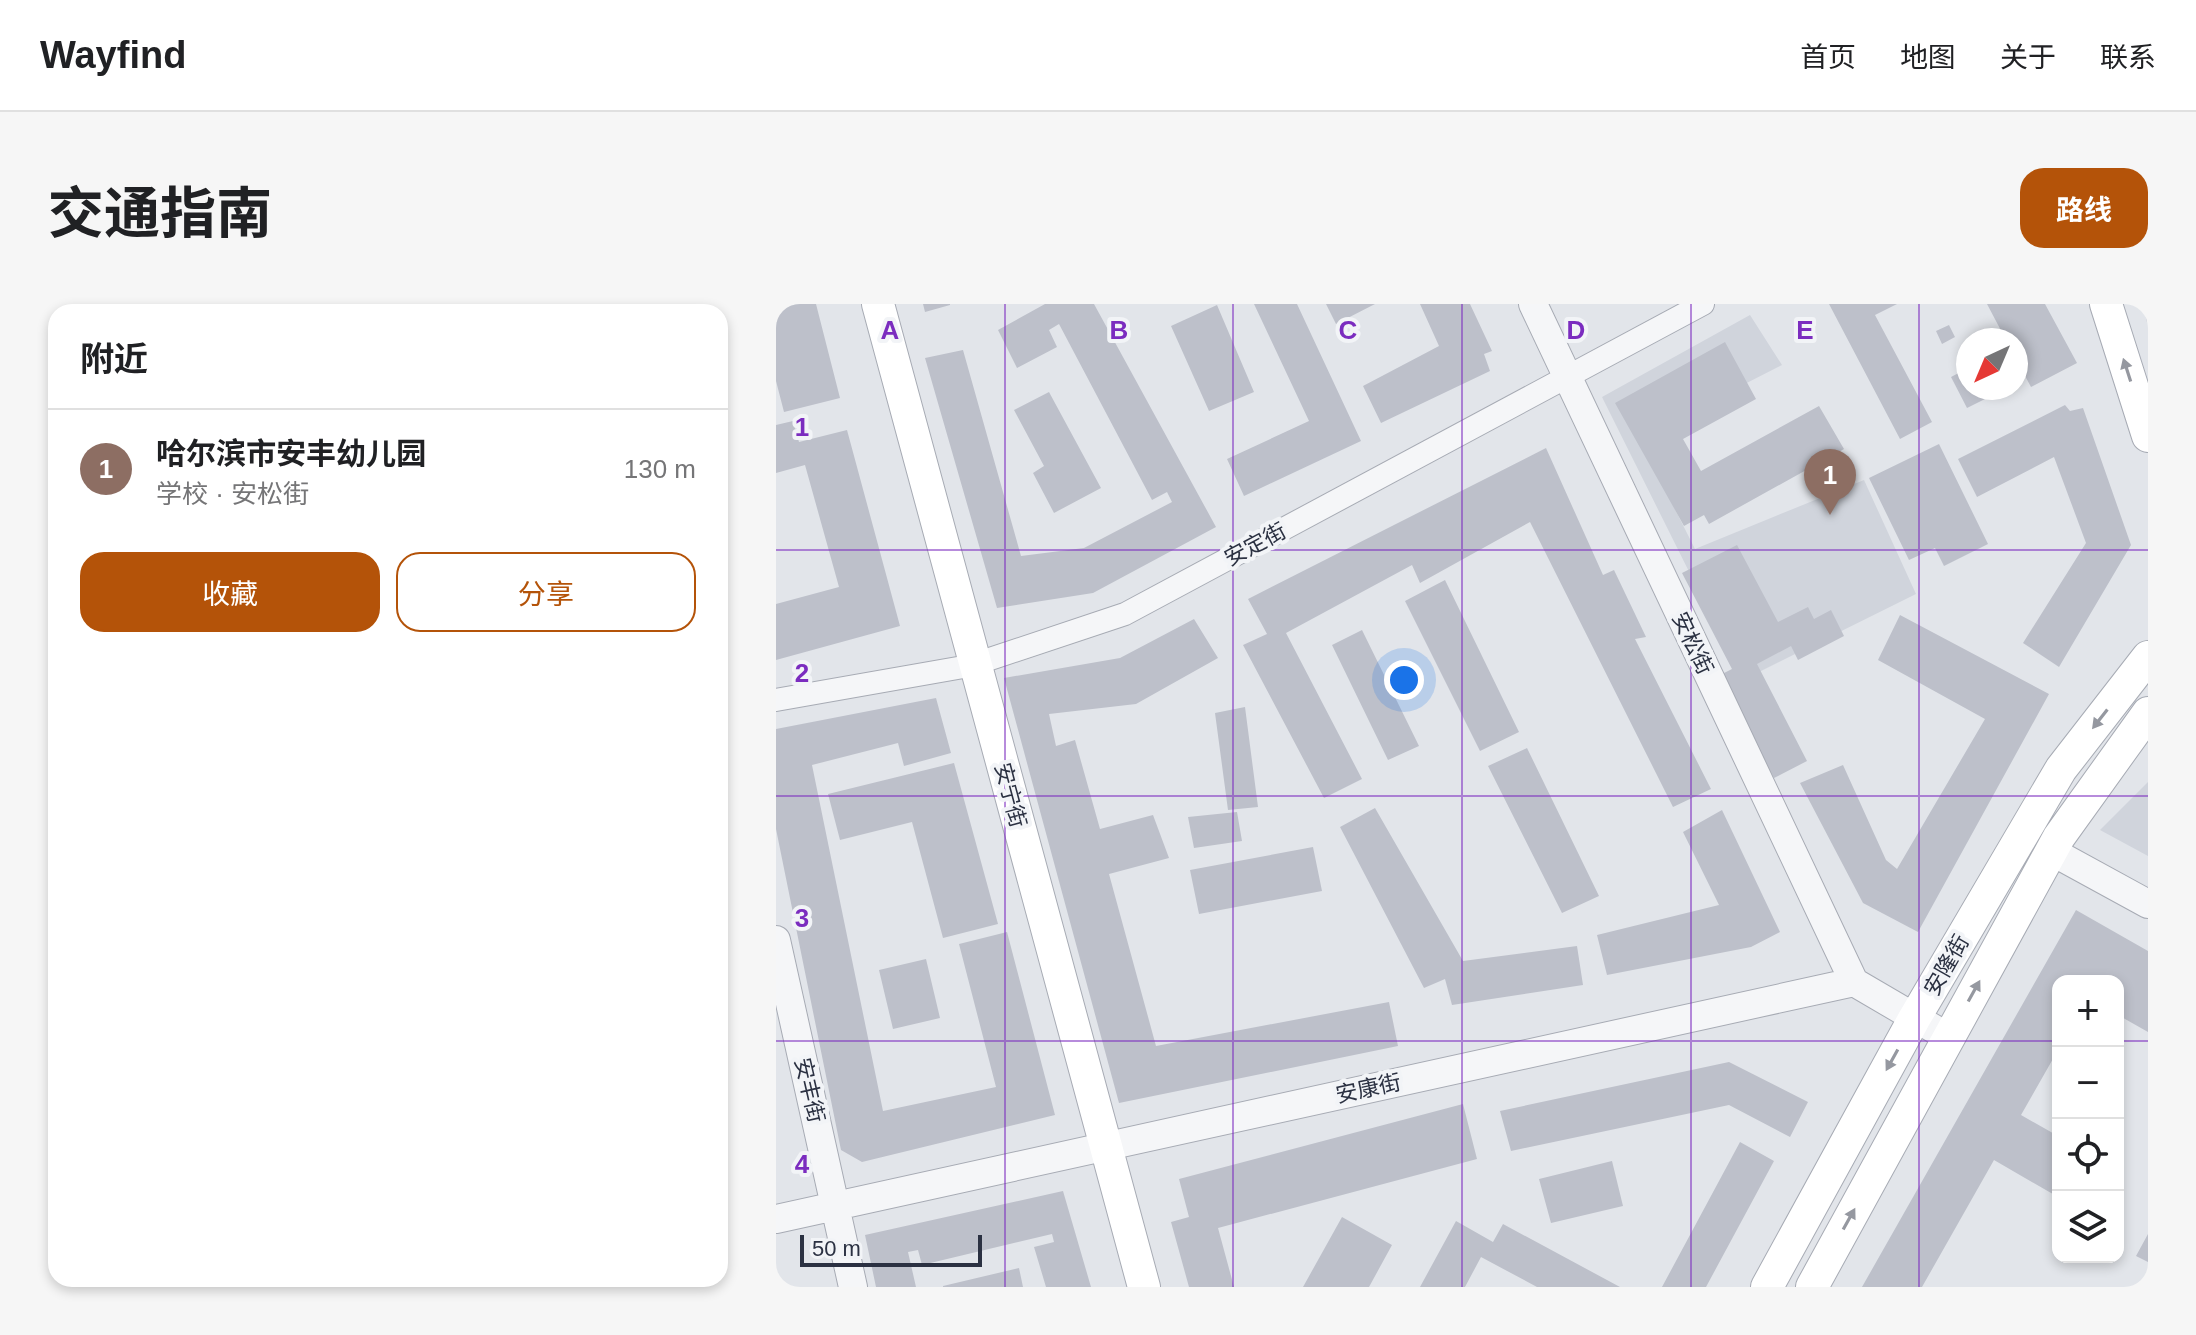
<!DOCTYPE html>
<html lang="zh">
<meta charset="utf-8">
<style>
:root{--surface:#fff;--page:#f6f6f6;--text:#202124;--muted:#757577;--line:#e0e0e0;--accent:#b45309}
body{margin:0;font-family:Helvetica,"Noto Sans SC",sans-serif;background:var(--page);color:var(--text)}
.controls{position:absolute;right:24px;bottom:24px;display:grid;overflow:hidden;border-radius:16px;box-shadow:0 4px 12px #0003}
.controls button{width:72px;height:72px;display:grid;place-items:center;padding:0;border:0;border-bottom:2px solid var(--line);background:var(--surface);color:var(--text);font:40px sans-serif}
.compass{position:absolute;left:1180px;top:24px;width:72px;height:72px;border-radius:50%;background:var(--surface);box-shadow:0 4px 12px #0003;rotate:224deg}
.scale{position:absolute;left:24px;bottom:20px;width:182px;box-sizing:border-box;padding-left:8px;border:4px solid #2b3142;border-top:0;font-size:22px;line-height:28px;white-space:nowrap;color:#2b3142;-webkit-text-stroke:6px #f2f4f7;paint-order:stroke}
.you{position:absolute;left:628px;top:376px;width:28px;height:28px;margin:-20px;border:6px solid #fff;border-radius:50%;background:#1a73e8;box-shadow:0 0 0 12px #1a73e833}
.badge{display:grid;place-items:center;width:52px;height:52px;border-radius:50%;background:var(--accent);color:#fff;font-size:26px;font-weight:700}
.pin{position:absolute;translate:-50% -66px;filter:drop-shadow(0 2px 4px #0008)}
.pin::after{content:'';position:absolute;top:42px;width:28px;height:24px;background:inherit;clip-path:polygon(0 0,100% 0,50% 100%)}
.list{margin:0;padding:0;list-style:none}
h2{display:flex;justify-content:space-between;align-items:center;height:104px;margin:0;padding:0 32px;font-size:34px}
h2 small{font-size:26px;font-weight:400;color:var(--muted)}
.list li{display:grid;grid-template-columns:52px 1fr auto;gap:24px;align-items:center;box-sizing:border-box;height:120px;padding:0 32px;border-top:2px solid var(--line)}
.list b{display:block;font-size:30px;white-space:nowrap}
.list p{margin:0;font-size:26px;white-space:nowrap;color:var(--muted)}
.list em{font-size:26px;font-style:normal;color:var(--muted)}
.actions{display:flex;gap:16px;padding:24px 32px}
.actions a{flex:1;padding:18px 0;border:2px solid var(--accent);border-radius:24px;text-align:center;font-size:28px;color:var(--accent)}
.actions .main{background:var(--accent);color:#fff}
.icon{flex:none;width:44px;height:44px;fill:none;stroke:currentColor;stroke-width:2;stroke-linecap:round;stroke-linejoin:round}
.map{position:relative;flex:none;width:1372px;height:983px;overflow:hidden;border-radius:24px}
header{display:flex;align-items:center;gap:48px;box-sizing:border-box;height:112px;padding:0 40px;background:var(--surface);border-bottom:2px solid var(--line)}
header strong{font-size:38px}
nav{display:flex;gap:44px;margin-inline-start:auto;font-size:28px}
.intro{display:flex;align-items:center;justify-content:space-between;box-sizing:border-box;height:192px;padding:0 48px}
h1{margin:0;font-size:56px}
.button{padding:20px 36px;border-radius:24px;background:var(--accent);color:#fff;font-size:28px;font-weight:700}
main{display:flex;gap:48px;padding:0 48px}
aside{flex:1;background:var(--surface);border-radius:24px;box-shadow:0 4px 12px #0003}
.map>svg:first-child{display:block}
.built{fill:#d0d4dc}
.building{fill:#bdc0ca}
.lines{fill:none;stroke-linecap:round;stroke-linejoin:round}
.minor-casing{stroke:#a7abb4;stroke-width:24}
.tertiary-casing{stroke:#a7abb4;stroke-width:30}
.secondary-casing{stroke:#a7abb4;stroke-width:34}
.minor{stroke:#f5f6f8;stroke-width:22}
.tertiary{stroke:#f5f6f8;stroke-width:28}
.secondary{stroke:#fff;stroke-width:32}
.oneway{fill:#9598a0}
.grid{fill:none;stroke:#7b2cbf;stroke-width:2;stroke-opacity:0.55}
.labels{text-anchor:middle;stroke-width:8;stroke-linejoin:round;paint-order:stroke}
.street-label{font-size:22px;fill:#2b3142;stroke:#f2f4f7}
.grid-label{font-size:26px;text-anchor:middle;font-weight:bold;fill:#7b2cbf;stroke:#f2f4f7;stroke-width:8;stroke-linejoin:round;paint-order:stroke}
</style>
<header>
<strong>Wayfind</strong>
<nav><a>首页</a><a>地图</a><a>关于</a><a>联系</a></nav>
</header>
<div class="intro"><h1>交通指南</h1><a class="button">路线</a></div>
<main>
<aside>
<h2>附近<small></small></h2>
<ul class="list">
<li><span class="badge" style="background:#8d6e63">1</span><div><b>哈尔滨市安丰幼儿园</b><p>学校 · 安松街</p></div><em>130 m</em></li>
</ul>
<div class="actions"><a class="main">收藏</a><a>分享</a></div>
</aside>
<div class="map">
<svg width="1372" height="983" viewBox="0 0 1372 983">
<rect width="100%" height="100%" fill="#e2e5ea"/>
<path class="built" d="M974,11L1006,61L863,134L919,245L1088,176L1140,290L967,376L826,93Z
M1372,478V552L1324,526Z"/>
<path class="building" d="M0,0H40L64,94L8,108L0,77Z
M147,0H174V1L149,8Z
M269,0H318L440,223L317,289L221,304L149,54L187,46L245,252L308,244L396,198L391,188L376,196L283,20L273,26L281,43L241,64L222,26Z
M478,0H521L585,137L468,192L451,155L533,117Z
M550,0H599L560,20Z
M644,0H694L716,47L708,50L714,67L605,119L587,82L663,42Z
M1053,0H1121L1099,11L1156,118L1124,135Z
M1211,0H1269L1301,59L1255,83L1240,55V36H1230Z
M1366,0H1372V18H1371Z
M441,1L478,88L433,107L395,22Z
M1173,21L1179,33L1166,40L1160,27Z
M949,38L980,95L907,135L925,167L1043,102L1068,145L933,220L928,211L908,222L839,99Z
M1192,64V84H1218L1221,89L1191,104L1175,73Z
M273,88L325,184L278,209L257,169L268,162L238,106Z
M1289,101L1294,107L1307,104L1355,241L1283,363L1247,339L1310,239L1278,153L1201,193L1182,155Z
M17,117L23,138L71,126L124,322L0,356V300L63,283L29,161L0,169V121Z
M1163,140L1212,240L1168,262L1159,244L1133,256L1093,174Z
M770,144L827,271L838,266L870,333L859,335L935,485L897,503L754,218L644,279L636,261L510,329L586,475L548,494L467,341L491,330L472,295Z
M961,241L1002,318L1032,303L1038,315L1055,306L1068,332L1022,356L1015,342L981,360L1031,457L998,474L944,371L956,365L906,269Z
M669,276L743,428L704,447L629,297Z
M1124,311L1273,390L1142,628L1087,599L1024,479L1067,461L1110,556L1121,565L1209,415L1102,356Z
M418,315L442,354L360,400L273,410L280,442L299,436L324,525L377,511L393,554L333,570L380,742L613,698L622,742L343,799L228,374L344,354Z
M586,326L643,442L612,456L556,341Z
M160,394L175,449L128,462L122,439L36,461L107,807L220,783L183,640L231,628L279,811L86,858L65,846L0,525V425Z
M469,403L482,503L452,506L439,409Z
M751,444L823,592L786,609L712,462Z
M178,459L222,620L167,634L136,518L64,536L52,490Z
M599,504L687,657L801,642L807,681L676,701L669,675L648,684L564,523Z
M946,506L1004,628L975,643L831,671L821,631L943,601L907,528Z
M461,508L466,537L418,544L412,513Z
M537,543L546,587L423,610L414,566Z
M1300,606L1372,647V728L1342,711V677H1282V746L1245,811L1282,832V893L1218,856L1146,983H1086Z
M150,655L164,714L117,725L103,666Z
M953,758L1032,798L1014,833L953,801L735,847L724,807Z
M687,800L701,855L442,924L458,983H413L395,918L413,913L403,875Z
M964,838L998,857L930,983H886Z
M836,857L847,902L775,919L763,875Z
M287,887L315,983H270L258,943L278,938L276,930L146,961L142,946L132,948L140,983H100L89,931Z
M566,913L616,941L593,983H527Z
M680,917L717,938L727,920L844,983H761L705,953L689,983H644Z
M1372,930V958L1360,952Z
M243,964L247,983H167V982Z"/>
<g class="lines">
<g class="minor-casing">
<path id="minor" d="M0,396L193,362L349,310L927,0"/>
</g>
<g class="tertiary-casing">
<path id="tertiary" d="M757,0L1078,678
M1275,547L1372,600
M0,636L77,983
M0,915L1078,678L1172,733"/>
</g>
<g class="secondary-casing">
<path id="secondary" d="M102,0L368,983
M1330,0L1372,132
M991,983L1138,715L1285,465L1372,353
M1036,983L1283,533L1372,409"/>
</g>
<use href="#minor" class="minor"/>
<use href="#tertiary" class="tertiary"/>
<use href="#secondary" class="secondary"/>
</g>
<defs><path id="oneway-solid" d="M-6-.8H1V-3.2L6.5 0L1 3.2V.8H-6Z" transform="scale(2)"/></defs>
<g class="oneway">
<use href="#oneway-solid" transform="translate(1351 66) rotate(-108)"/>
<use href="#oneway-solid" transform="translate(1324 415) rotate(128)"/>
<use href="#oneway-solid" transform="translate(1198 687) rotate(-61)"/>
<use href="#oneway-solid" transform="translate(1116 756) rotate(119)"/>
<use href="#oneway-solid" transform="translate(1073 915) rotate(-61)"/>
</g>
<path class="grid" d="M229,0V983M457,0V983M686,0V983M915,0V983M1143,0V983M0,246H1372M0,492H1372M0,737H1282M1342,737H1372"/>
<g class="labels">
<g class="street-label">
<text transform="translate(479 240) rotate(-28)" y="8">安定街</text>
<text transform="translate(917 339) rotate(65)" y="8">安松街</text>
<text transform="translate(235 491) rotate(75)" y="8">安宁街</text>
<text transform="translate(1170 661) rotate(-60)" y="8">安隆街</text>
<text transform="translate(592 784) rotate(-12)" y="8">安康街</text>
<text transform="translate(34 786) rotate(77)" y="8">安丰街</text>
</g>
</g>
<g class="grid-label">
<text x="114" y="35">A</text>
<text x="343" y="35">B</text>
<text x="572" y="35">C</text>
<text x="800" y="35">D</text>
<text x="1029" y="35">E</text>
<text x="26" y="132">1</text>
<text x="26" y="378">2</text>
<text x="26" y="623">3</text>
<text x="26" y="869">4</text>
</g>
</svg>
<div class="controls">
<button>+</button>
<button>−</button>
<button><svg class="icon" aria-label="locate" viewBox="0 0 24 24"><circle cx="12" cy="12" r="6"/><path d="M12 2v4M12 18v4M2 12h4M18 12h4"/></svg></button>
<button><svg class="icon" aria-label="layers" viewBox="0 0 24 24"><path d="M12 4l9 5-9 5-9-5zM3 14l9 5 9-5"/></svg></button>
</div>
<svg class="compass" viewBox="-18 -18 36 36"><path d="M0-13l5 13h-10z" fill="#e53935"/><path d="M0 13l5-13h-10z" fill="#757577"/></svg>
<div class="scale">50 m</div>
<div class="you"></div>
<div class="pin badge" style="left:1054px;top:211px;background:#8d6e63">1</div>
</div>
</main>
